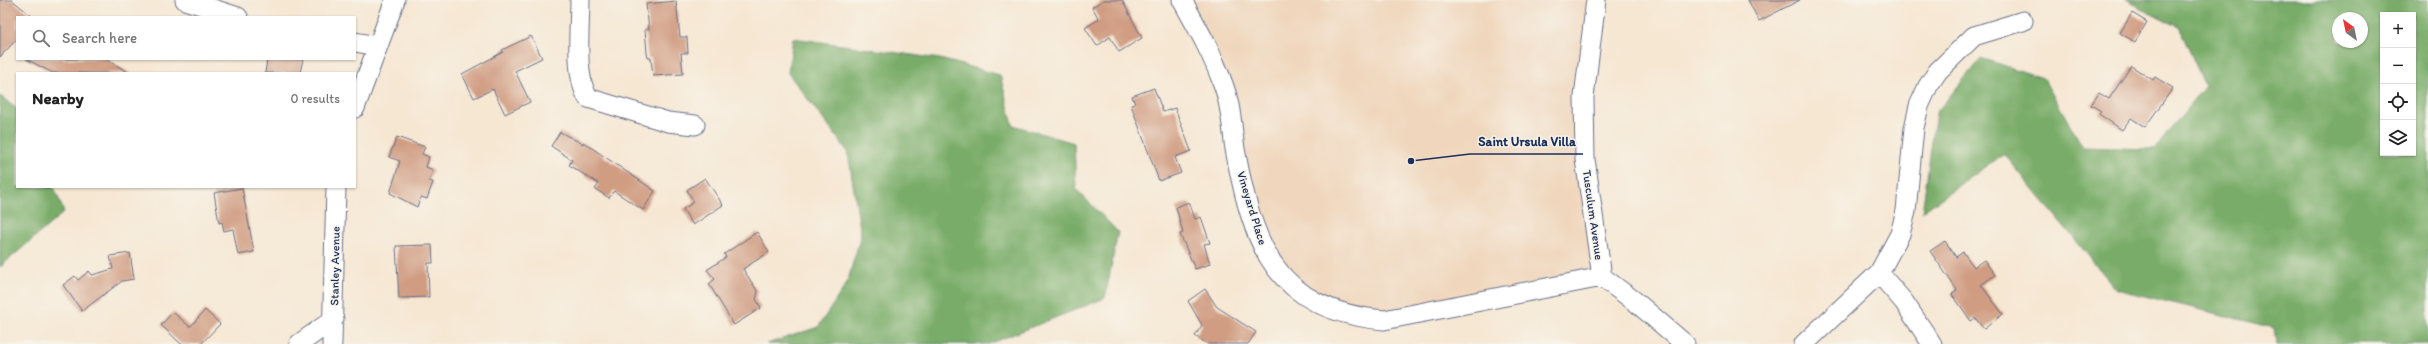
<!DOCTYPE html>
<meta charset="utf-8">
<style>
:root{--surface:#fff;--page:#f6f6f6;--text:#222;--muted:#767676;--line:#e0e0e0}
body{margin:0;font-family:Itim,sans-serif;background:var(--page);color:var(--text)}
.controls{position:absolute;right:12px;top:12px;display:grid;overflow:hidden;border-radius:0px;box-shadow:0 1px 3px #0004}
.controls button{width:36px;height:36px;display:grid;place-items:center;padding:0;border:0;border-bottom:1px solid var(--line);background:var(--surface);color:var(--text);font:20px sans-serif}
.compass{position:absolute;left:2332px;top:12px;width:36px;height:36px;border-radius:50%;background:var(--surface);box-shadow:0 1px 3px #0004;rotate:327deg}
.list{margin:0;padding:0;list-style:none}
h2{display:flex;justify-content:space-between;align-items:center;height:52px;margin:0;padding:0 16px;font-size:17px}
h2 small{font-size:13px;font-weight:400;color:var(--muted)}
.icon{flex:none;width:22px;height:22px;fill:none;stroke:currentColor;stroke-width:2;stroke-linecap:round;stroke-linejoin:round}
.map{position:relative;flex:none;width:2428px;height:344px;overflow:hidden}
.search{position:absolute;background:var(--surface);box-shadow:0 1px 3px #0004;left:16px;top:16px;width:340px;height:44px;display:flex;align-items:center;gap:10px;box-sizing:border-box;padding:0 14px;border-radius:0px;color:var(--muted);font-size:15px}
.panel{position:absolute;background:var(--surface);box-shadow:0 1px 3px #0004;left:16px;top:72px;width:340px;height:116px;border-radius:0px}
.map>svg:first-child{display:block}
.built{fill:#f0d6bc}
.forest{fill:#78ac68;stroke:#4a6e63;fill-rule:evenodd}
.building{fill:#d09c82}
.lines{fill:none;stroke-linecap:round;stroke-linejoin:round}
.minor-casing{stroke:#686f87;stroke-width:21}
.minor{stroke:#fff;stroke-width:19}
.labels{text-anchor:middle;stroke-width:3;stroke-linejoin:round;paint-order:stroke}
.street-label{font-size:12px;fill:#1b2f5e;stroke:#f7f3e8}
.leader{fill:none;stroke:#1b2f5e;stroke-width:1.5}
.callout-dot{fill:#1b2f5e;stroke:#f7f3e8;stroke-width:1.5}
.callout-label{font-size:13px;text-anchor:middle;font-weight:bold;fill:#1b2f5e;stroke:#f7f3e8;stroke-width:3;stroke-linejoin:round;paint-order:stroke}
</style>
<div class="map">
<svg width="2428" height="344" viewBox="0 0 2428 344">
<rect width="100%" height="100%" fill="#f7f3e8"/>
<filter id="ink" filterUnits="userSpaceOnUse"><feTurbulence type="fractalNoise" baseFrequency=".025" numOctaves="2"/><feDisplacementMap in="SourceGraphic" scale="8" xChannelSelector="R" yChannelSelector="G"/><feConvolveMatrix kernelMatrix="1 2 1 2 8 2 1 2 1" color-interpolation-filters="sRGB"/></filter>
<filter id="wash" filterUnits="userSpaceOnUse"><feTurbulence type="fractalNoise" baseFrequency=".012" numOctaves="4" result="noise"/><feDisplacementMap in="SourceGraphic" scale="16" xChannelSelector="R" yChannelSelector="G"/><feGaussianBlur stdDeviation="0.9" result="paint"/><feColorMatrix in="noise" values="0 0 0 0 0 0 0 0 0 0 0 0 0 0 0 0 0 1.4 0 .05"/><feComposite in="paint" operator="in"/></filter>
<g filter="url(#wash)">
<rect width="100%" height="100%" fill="#f6e7d3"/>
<path class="built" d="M1182,0H1596L1584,97L1602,277L1359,318L1274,267L1224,85Z"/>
<path class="forest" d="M2126,0H2428V344H2276L2274,328L2116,289L2004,154L1922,212L1936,113L1981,58L2043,78L2083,147L2155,149L2205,86L2179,27ZM2383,15H2413V153H2383ZM2338,18H2362V42H2338Z
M793,38L940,59L1000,75L1013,125L1074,143L1076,189L1118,232L1105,298L989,344H767L818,327L847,283L861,235L848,152L788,73Z
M0,96L17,109V187H54L64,212L0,267Z"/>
<g id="blocks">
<path class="building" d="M0,0H12L33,17H17V39L0,57Z
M1104,0H1122L1142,38L1119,52L1110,37L1097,46L1085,28L1099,19L1092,7Z
M1748,0H1800L1759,21Z
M676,1L680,37H687L688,53H681L683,74L653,76L651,58H648L647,53L645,29H649L646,4Z
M2132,13L2147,22L2135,42L2120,33Z
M531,36L542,58L515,71L530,102L505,114L493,89L474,98L462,74L503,52L502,50Z
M26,59H105L130,73H53Z
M267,59H303L300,73H265Z
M2131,66L2153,80L2155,77L2173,88L2145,127L2131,118L2122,130L2099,114L2101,111L2091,105L2099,93L2109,99Z
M1154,88L1163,112L1175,108L1191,151L1175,157L1181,173L1159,181L1131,105L1135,104L1132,96Z
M560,132L583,144V142L655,191L643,210L614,191L609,198L595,189L599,184L569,165L572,160L551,146Z
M397,137L425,147L422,154L429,157L426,167L433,170L429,181L433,182L427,199L421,197L417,207L390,193L400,161L389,157Z
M705,178L723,205L693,225L683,209L694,202L687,190Z
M242,188L254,252L238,255L233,229L224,231L222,222L219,223L214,193Z
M1189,202L1195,219L1201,217L1210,243L1204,244L1210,264L1195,269L1180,234L1183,233L1176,207Z
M757,232L769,252L743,269L758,292L756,299L761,308L734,325L709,284L715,279L707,270L726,257L724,254Z
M1945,241L1956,257L1963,252L1974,267L1984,260L1995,275L1981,285L2003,314L1984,329L1975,318L1971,321L1952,294L1957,290L1930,251Z
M432,245L433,263H428L429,297L399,298L396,246Z
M130,253L134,279L122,281L82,311L63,285L75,276L78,280L89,271L92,275L113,269L110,256Z
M1205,289L1217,307L1256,332L1248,344H1208L1195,336L1202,325L1188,301Z
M205,310L220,324L201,344H181L161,325L173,312L189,326H191Z"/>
</g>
</g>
<g filter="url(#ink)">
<use href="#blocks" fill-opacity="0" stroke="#686f87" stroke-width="1"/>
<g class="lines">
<g class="minor-casing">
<path id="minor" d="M185,0L238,17
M580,0C580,27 574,75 588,98L668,122L695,125
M1182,0C1197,27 1213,55 1223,84C1231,104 1232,128 1235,149C1253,246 1275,310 1384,320L1602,277
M1596,0L1584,97L1585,159L1602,277L1637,303L1685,344
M355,42L377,46
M355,108L395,0
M1879,273L1904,302L1932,344
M299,344L334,319
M332,344L336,187
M1804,344L1879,273L1900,234L1906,211L1914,128L1919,106L1928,86L1938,71L1974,36L2023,21"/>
</g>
<use href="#minor" class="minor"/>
</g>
</g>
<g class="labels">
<g class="street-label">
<text transform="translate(1252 208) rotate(73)" y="4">Vineyard Place</text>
<text transform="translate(1593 215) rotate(82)" y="4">Tusculum Avenue</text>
<text transform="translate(335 266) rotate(-89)" y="4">Stanley Avenue</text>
</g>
</g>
<path class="leader" d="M1411 161L1470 154H1583"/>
<circle class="callout-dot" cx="1411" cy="161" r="4"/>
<g class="callout-label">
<text x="1527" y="146">Saint Ursula Villa</text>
</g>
</svg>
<div class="controls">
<button>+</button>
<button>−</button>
<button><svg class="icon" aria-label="locate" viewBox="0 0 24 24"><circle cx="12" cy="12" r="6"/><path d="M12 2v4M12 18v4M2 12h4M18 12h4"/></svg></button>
<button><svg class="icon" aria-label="layers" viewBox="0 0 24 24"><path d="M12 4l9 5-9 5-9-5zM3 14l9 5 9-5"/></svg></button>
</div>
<svg class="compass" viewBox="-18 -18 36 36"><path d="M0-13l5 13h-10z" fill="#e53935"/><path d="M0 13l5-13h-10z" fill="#767676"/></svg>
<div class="search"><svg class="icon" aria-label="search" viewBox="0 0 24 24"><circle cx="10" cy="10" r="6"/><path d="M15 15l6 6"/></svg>Search here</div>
<section class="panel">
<h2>Nearby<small>0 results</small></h2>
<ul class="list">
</ul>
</section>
</div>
